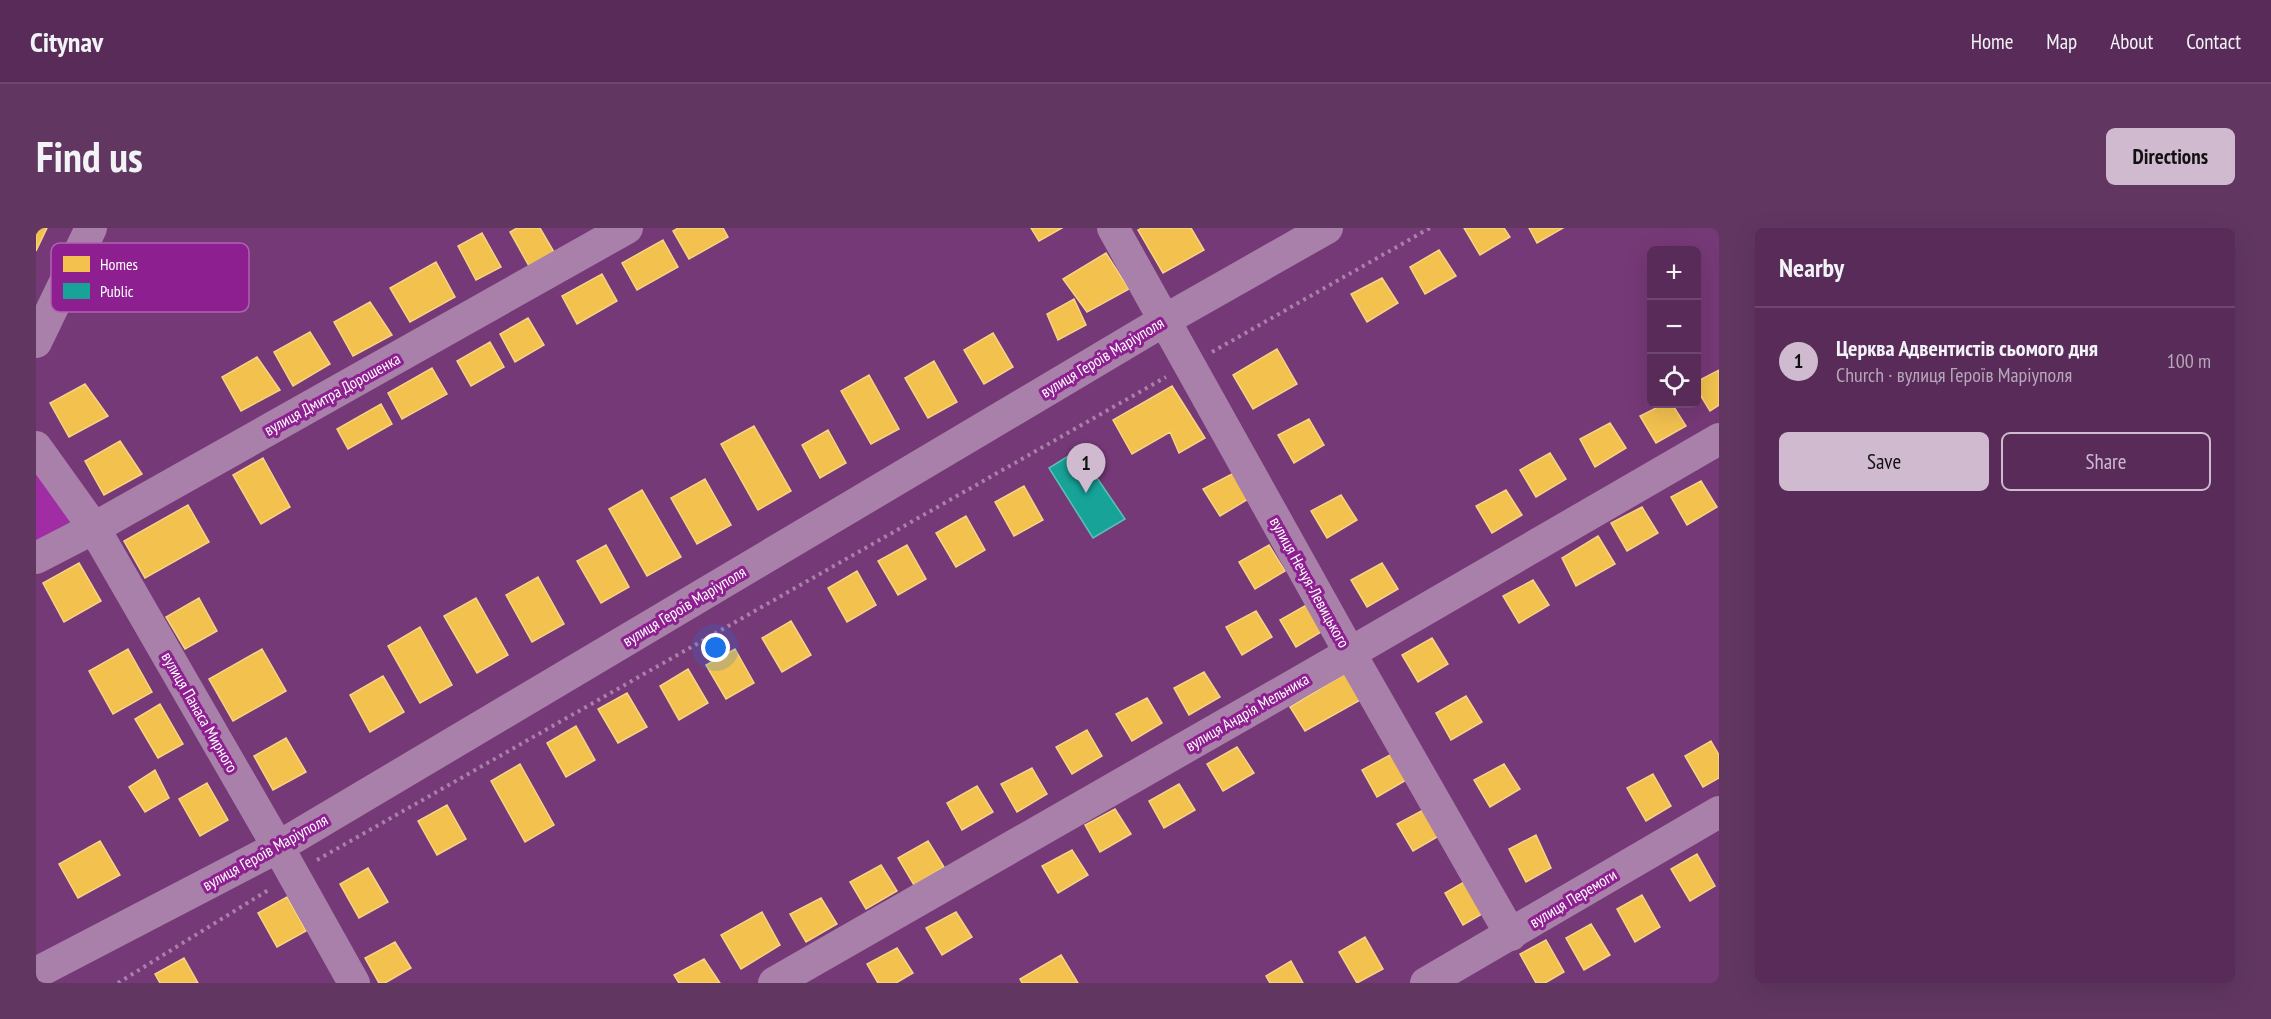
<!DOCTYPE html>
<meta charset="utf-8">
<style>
:root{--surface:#582b59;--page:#613762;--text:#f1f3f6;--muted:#b7a7ba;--line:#6d476f;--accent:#cfbacf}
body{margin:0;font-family:"PT Sans Narrow",sans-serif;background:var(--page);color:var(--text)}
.controls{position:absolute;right:18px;top:18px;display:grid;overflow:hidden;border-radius:9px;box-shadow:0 6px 24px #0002}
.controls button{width:54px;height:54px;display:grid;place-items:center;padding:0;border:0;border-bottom:2px solid var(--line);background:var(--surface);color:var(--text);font:30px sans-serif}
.you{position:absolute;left:680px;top:420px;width:21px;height:21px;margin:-15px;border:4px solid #fff;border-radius:50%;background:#1a73e8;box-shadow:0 0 0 9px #1a73e833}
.badge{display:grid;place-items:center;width:39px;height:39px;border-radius:50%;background:var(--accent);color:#111;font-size:20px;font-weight:700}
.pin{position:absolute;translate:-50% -50px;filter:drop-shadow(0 2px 3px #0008)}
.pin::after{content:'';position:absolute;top:32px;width:21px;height:18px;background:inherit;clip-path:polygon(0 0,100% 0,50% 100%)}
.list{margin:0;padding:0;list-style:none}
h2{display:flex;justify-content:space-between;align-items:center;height:78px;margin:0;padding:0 24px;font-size:26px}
h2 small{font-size:20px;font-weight:400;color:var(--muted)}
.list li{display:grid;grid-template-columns:39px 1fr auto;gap:18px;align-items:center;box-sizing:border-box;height:108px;padding:0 24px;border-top:2px solid var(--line)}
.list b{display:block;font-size:22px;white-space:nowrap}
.list p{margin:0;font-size:20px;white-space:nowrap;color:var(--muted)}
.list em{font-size:20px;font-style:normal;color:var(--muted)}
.actions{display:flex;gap:12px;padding:18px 24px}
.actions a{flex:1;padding:14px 0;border:2px solid var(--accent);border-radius:9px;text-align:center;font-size:21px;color:var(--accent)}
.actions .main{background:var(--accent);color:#111}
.icon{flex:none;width:33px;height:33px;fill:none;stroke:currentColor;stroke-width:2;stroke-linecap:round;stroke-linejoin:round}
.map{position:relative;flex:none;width:1683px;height:755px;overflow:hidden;border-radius:9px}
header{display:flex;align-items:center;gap:36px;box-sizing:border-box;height:84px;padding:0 30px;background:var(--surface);border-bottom:2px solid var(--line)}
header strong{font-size:28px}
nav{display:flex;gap:33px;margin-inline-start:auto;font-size:21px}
.intro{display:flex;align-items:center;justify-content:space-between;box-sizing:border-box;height:144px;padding:0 36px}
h1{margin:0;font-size:42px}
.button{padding:15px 27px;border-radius:9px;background:var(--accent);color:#111;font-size:21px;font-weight:700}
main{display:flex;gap:36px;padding:0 36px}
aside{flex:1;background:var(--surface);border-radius:9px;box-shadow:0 6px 24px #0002}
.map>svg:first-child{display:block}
.green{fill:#a02da4}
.homes{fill:#f2c14e;stroke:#f6d483;stroke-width:1.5}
.public{fill:#17a398;stroke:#5dbfb7;stroke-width:1.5}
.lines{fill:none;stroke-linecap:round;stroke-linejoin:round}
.path{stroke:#a980aa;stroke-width:4;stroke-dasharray:3 4.5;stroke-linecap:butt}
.minor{stroke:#a980aa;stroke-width:32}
.labels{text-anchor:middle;stroke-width:6;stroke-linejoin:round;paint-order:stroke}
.street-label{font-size:16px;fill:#fff;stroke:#8e1f91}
.key{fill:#8e1f91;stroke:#b062b2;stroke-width:1.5}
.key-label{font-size:16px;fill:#fff}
</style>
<header>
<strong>Citynav</strong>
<nav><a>Home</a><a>Map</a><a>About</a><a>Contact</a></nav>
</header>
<div class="intro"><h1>Find us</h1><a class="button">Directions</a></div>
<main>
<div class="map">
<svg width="1683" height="755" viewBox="0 0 1683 755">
<rect width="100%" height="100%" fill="#763977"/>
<path class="green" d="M0,233L58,281L0,313Z"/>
<path class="homes" d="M0,0H11L0,23Z
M481,0H504L518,24L493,38L474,4Z
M642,0H687L692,9L653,31L637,3Z
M995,0H1026L1003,13Z
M1106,0H1155L1168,22L1127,45L1102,2Z
M1428,0H1468L1474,9L1444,27Z
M1493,0H1527L1501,15Z
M446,5L465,39L440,52L422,18Z
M627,12L642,39L601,62L586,35Z
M1403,22L1420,48L1389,66L1374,39Z
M1070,25L1093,61L1051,84L1027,51Z
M400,34L419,69L374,94L354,60Z
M566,46L581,73L541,96L526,68Z
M1346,50L1362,75L1331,94L1315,66Z
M1038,71L1050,97L1022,112L1011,86Z
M334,74L356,107L317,128L298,94Z
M492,90L508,117L479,134L464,106Z
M274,104L294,136L257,158L238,124Z
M957,105L977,139L948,156L928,122Z
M454,114L468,139L435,158L421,133Z
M1241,121L1261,156L1217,181L1197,147Z
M221,129L244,162L205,183L186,149Z
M898,133L921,174L892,190L869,150Z
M396,140L411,166L366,191L352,165Z
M1683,142V177L1674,183L1660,160V154Z
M833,147L863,201L835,216L805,163Z
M49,156L72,188L33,209L14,175Z
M1136,158L1169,210L1143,225L1134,204L1096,226L1077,192Z
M345,176L356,196L312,221L301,201Z
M1628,176H1636L1650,198L1620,215L1604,188Z
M1273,191L1288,217L1258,235L1242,207Z
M1574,195L1590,220L1559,239L1544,211Z
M718,198L755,263L722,282L685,216Z
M792,202L810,235L784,250L766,217Z
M84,213L106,246L68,267L49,233Z
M1514,225L1530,251L1500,269L1484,242Z
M227,230L254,279L225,296L197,247Z
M1198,245L1214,270L1184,288L1167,261Z
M669,251L695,297L661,316L635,270Z
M1665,253L1681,279L1651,297L1635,269Z
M988,258L1007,292L978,308L959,274Z
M606,262L645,329L611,348L573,281Z
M1470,262L1486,287L1456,305L1440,278Z
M1305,267L1321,292L1291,310L1275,283Z
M152,277L173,314L109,350L88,313Z
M1606,279L1622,305L1591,323L1575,295Z
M930,288L949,322L920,339L900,305Z
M1562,308L1579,336L1540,358L1526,330Z
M570,317L593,359L565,375L541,333Z
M871,317L890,351L862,367L842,333Z
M1233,317L1249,343L1219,361L1203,334Z
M43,335L65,373L28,394L7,355Z
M1346,335L1362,361L1331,379L1315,352Z
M821,343L840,377L811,394L792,360Z
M502,349L528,396L496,414L470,367Z
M1497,352L1513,377L1483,395L1467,368Z
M163,370L181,403L149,421L130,389Z
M440,370L472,427L441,445L408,388Z
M1274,375L1290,401L1260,419L1244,392Z
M1220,383L1236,409L1206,427L1190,399Z
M755,393L775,427L746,444L726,410Z
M384,399L416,457L384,475L352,418Z
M1396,410L1412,436L1382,454L1366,427Z
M92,421L116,464L77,486L53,443Z
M226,421L250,463L197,493L173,451Z
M699,421L718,455L690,471L670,437Z
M652,441L672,475L643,492L624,458Z
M1168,444L1184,469L1153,487L1138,460Z
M1310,445L1326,471L1269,503L1254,479Z
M347,448L368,484L334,504L314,467Z
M591,465L611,499L582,515L562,481Z
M1430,468L1446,494L1415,512L1400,485Z
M1111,470L1126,495L1096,513L1080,486Z
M124,476L147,516L122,530L99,491Z
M540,498L559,532L530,549L511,515Z
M1051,502L1066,528L1036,546L1020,519Z
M250,510L270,544L237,562L218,528Z
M1675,513L1683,527V550L1667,559L1649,528Z
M1201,519L1218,545L1187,563L1171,536Z
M1356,526L1372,551L1341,569L1326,542Z
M484,536L518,597L489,614L455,553Z
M1468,536L1484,561L1454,579L1438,552Z
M996,540L1011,566L981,584L965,556Z
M119,542L133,570L109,584L93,559Z
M1617,546L1635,578L1610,593L1591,560Z
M171,555L192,592L164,608L143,571Z
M1143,556L1159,582L1128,600L1113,573Z
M941,558L957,584L926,602L911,575Z
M411,577L430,611L401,627L382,593Z
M1391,580L1408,605L1377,623L1361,596Z
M1079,581L1095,606L1064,624L1049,597Z
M1500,607L1515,640L1490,654L1473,621Z
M64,613L84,647L42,670L23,636Z
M892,613L908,639L878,657L862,630Z
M1036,622L1052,647L1022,665L1006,638Z
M1661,626L1679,658L1654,673L1635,641Z
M845,637L861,663L830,681L814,654Z
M332,640L352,674L323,690L304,656Z
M1435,650L1453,682L1427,697L1409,665Z
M1606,667L1624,699L1599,714L1581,681Z
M251,669L270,703L241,719L222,685Z
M785,670L801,696L770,714L754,686Z
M726,684L744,717L705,741L685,707Z
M920,684L936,709L906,727L890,700Z
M1555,696L1574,727L1548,742L1530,710Z
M1329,709L1347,741L1321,755L1303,724Z
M1510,712L1528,744L1509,755H1500L1484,726Z
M359,714L375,740L349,755H343L329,730Z
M861,720L877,745L860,755H842L831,736Z
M1025,727L1042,755H986L984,751Z
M148,730L162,755H124L119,746Z
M668,731L684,755H643L638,747Z
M1255,733L1267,755H1234L1230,748Z"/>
<path class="public" d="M1042,222L1089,291L1057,310L1013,240Z"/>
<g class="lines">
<path class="path" d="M1176,124L1394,0
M281,632L1130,149
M82,755L234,661"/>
<path class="minor" d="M1077,0L1314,425L1475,707
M0,114L55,0
M0,219L58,300L242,619L318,755
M0,330L58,300L591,0
M0,745L242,619L1129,92L1291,0
M738,755L1314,425L1683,211
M1390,755L1683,584"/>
</g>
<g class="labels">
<g class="street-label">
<text transform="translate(1066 129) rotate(-31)" y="6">вулиця Героїв Маріуполя</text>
<text transform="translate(296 166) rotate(-29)" y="6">вулиця Дмитра Дорошенка</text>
<text transform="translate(1274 354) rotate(61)" y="6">вулиця Нечуя-Левицького</text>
<text transform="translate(648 378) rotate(-31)" y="6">вулиця Героїв Маріуполя</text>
<text transform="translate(164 484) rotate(60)" y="6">вулиця Панаса Мирного</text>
<text transform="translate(1211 484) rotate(-30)" y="6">вулиця Андрія Мельника</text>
<text transform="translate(229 624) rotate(-29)" y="6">вулиця Героїв Маріуполя</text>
<text transform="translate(1537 670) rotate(-31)" y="6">вулиця Перемоги</text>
</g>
</g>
<rect x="15" y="15" width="198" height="69" rx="9" class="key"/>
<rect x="27" y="28" width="27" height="16" fill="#f2c14e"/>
<rect x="27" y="55" width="27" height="16" fill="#17a398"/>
<g class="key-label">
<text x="64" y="42">Homes</text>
<text x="64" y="69">Public</text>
</g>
</svg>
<div class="controls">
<button>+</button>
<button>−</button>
<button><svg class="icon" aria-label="locate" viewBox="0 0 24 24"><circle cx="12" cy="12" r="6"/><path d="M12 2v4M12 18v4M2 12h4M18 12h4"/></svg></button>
</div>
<div class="you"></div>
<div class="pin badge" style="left:1050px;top:265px">1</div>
</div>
<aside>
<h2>Nearby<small></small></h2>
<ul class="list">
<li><span class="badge">1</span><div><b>Церква Адвентистів сьомого дня</b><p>Church · вулиця Героїв Маріуполя</p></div><em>100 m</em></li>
</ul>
<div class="actions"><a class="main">Save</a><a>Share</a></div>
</aside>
</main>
